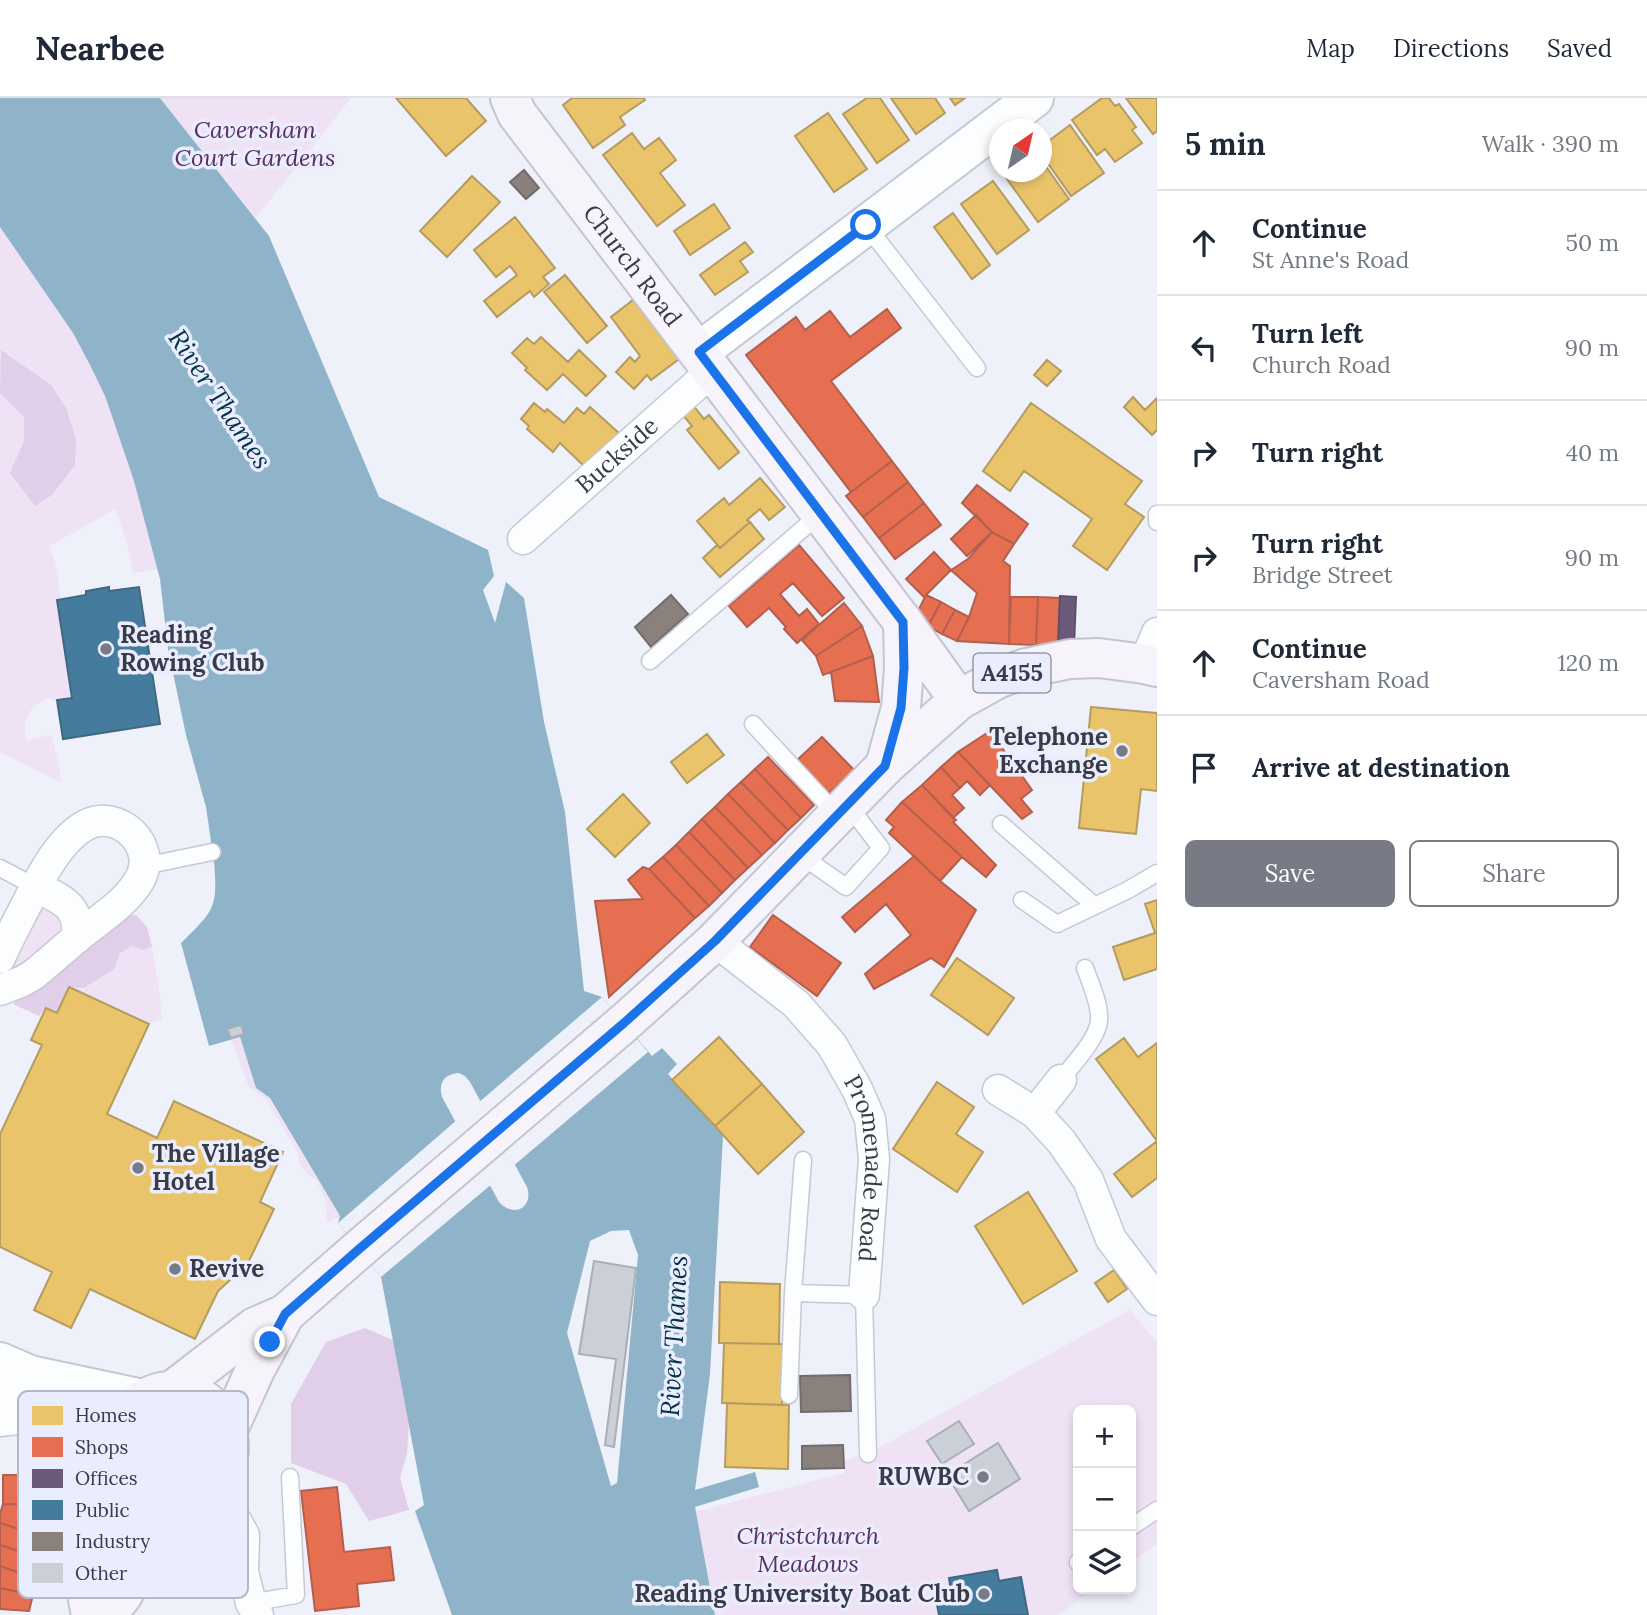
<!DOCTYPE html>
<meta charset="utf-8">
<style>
:root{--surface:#fff;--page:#f2f2f3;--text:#1f2937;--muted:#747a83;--line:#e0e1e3;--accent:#787a85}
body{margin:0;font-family:Lora,serif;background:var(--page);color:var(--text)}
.controls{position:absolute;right:21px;bottom:21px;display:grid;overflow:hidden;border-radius:10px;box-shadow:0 4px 10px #0003}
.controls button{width:63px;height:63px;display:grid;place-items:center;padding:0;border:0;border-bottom:2px solid var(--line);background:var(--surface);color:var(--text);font:35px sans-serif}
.compass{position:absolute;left:989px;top:21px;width:63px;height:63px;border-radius:50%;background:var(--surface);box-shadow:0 4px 10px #0003;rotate:34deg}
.stop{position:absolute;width:21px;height:21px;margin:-16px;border:5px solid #1a73e8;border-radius:50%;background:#fff}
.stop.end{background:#1a73e8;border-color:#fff;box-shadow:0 2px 7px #0008}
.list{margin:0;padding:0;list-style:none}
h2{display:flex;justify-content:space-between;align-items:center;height:91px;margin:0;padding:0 28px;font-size:30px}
h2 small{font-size:23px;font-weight:400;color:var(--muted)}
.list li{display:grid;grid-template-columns:46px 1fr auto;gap:21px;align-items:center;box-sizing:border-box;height:105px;padding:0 28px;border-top:2px solid var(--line)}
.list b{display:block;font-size:26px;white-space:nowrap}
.list p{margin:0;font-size:23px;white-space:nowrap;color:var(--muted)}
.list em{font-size:23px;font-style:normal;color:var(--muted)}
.actions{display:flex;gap:14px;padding:21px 28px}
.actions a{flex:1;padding:16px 0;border:2px solid var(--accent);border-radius:10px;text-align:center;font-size:24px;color:var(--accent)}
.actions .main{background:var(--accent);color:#fff}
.icon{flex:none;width:38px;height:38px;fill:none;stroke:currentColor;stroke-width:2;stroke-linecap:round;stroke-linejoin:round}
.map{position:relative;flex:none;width:1157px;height:1517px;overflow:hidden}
header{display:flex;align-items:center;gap:42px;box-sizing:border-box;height:98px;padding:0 35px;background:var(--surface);border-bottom:2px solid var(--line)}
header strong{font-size:33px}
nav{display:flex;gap:38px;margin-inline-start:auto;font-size:24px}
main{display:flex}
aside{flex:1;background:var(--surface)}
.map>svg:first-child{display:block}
.green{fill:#efe2f5}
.forest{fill:#e1cee8}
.water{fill:#8fb4c9;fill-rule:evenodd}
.pier{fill:#eef0fa}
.homes{fill:#e9c46a;stroke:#b49b5f;stroke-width:2}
.shops{fill:#e76f51;stroke:#b35f4e;stroke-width:2}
.offices{fill:#6d597a;stroke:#5d506a;stroke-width:2}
.public{fill:#457b9d;stroke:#416883;stroke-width:2}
.industry{fill:#8a817c;stroke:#726c6c;stroke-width:2}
.building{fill:#cbd0d8;stroke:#aaaeb6;stroke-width:2}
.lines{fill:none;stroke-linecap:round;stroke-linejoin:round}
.service-casing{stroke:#c7c9d2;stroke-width:19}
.minor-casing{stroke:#c7c9d2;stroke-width:33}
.tertiary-casing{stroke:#c7c9d2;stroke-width:42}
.primary-casing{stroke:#c5c4d1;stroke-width:42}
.service{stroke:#fcfdfe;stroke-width:16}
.minor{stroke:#fcfdfe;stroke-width:30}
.tertiary{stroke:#fcfdfe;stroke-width:38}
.primary{stroke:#f6f4fa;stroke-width:38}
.route{stroke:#1a73e8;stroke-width:9}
.poi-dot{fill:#787a85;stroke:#eaedfe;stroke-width:2.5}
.labels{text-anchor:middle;stroke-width:7;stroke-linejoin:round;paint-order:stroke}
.shield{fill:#eaedfe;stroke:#6e707d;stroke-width:2}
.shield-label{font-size:23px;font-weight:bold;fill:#393b46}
.park-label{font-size:24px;font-style:italic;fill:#5b2e60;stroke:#eaedfe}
.street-label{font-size:24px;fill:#393b46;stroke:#eaedfe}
.poi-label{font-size:24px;font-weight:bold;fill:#393b46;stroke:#eaedfe;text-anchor:start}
.water-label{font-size:26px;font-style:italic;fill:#033346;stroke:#eaedfe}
.key{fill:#eaedfe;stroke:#b5b8c7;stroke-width:2}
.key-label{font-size:19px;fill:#393b46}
</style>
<header>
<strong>Nearbee</strong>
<nav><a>Map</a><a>Directions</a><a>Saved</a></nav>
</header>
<main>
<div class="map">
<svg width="1157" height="1517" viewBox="0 0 1157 1517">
<rect width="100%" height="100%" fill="#eef0fa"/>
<path class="green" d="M160,0H351L256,120Z
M0,129L73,235L90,267L105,298L134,383L158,471L133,475L129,453L116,411L49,448L55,464L61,501L57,502L72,600L51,602L50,600C30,606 21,622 26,642L52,637L62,685L0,654Z
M41,812C54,811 62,819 59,832L18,878L5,876V871L36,816Z
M132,848L143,852L152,848L159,891L162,921L149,926L69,889L84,890L114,871L120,855Z
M240,939L256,990L269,1000L340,1118L329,1125C325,1117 327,1114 326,1106C325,1098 319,1089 316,1081L309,1078L300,1067L297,1054L266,1001L249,989L231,942Z
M1130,1212L1157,1244V1446L1131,1464V1312H1078V1491H1094L1058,1517H715L695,1414L844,1375V1363L875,1352Z"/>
<path class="forest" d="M1,252L51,287L66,310L76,341L75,367L52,397L35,408L10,375L24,343V319L0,295Z
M127,817H136L147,829L152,848L143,852L132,848L120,855L114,871L84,890L69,889L57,915L46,910L39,918L13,906L121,820Z
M365,1230L399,1245L411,1292L407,1355L400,1380L409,1412L369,1423L346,1386L291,1365V1306L326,1244Z"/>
<path class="water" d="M0,0H160L269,138L379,399L488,452L494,478L483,492L495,525L506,484L524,500L544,624L565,714L584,893L602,899L652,958L662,950L677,966L668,976L723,1037L710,1276L695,1392L755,1374L759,1389L695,1409L715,1517H452L415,1413L424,1407L381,1179L338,1125L340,1118L270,1000L256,990L240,939L209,948L181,845C214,812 218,811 214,763L193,766L191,750L210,747L211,743L206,709L186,637L168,551L160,481L134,383L114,324L105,298L90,267L73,235L0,129ZM459,975L465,978L470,984L527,1089C534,1110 513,1120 499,1104L442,999C438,985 444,976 459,975ZM629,1132L638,1157L617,1385L611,1388L567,1235L590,1143L611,1133Z"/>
<path class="pier" d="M602,899L648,954L512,1069L478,1005Z
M458,1021L493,1085L381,1179L338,1125Z"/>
<path class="homes" d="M396,0H466L486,23L446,58Z
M572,0H644L645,2L620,19L625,27L593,50L563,7Z
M867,0H880L909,42L877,65L843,16Z
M891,0H935L945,15L916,36Z
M950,0H965L955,7Z
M1102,0H1109L1115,8L1119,6L1136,29L1132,32L1142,45L1115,64L1105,51L1097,57L1072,22Z
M1126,0H1157V33L1153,36Z
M828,15L867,71L834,94L795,38Z
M1070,27L1104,75L1071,98L1042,57V48Z
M632,35L644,51L659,40L676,62L660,75L685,107L657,128L603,57Z
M1042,63L1069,101L1038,124L1004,77L1008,74H1042Z
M472,78L500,104L447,159L420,133Z
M993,83L1029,132L997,156L961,106Z
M714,106L730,130L690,157L674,133Z
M953,115L990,167L972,181L934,129Z
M515,119L555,170L543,179L549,186L534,199L530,193L497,219L484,203L517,177L510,168L496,179L474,152Z
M745,144L753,154L740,163L748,174L715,197L700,177Z
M565,177L607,228L587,245L544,194Z
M633,202L679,261L651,282L647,277L634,291L616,274L630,259L635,264L640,258L611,219Z
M541,239L568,264L579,252L606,278L586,298L563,276L547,292L525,272L527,270L512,255L527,240L534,246Z
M1047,262L1061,273L1047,288L1034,277Z
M1133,299L1145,312L1157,300V332L1152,337L1124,309Z
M534,305L545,314L547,311L564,325L577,310L584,316L590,309L619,335L587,371L560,345L553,354L527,331L529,328L521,321Z
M1031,305L1142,383L1125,406L1144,419L1107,472L1073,448L1092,421L1024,373L1010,393L983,373Z
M693,307L704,321L709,317L739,354L719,371L687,332L692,328L682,316Z
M760,380L785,409L769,422L760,411L747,422L750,424L720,450L697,423L724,400L729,407Z
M750,424L764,441L720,479L703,460L717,447L720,450Z
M1091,609L1157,615V693L1141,691L1136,736L1079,730Z
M707,636L724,657L687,685L671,664Z
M623,696L650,725L615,759L587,731Z
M1157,802V871L1124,882L1113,849L1155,835L1145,806Z
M957,860L1014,900L988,937L931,897Z
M69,889L149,926L107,1016L157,1040L174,1003L283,1054L260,1104L274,1111L247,1167L218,1193L195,1241L90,1191L71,1230L34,1212L52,1174L0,1149V1036L42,947L31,942L46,910L57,915Z
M719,939L762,986L715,1028L672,982Z
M1124,940L1138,959L1157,945V1043L1096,961Z
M937,984L974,1009L956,1036L983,1054L957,1094L893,1051Z
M762,986L804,1034L758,1076L715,1028Z
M1157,1043V1080L1132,1099L1114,1076Z
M1028,1094L1077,1173L1023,1206L975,1128Z
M1114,1172L1127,1191L1108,1204L1095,1185Z
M720,1184L780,1186L779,1246L719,1245Z
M724,1245L784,1246L782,1307L722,1305Z
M727,1305L789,1307L788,1371L725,1369Z"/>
<path class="shops" d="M887,211L901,230L831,283L892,363L851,394L746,257L796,219L805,232L830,213L850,239Z
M892,363L908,384L863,419L846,398Z
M908,384L924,405L879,440L863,419Z
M977,387L1028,426L1014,446L992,434L962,405Z
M924,405L941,427L895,461L879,440Z
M976,417L992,434L967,458L951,441Z
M992,434L1014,446L1003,463L1010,468L1009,546L957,543L969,519L977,495L951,472L968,461Z
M799,447L844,500L822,518L793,485L780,496L799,518L807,511L819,526L797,545L784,531L786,529L769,510L747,529L729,508Z
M934,454L951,472L924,499L906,481Z
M926,497L941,504L928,528L914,521Z
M1011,499H1038L1036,547L1009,546Z
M1038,499L1060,500L1058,548L1036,547Z
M941,504L955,512L942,536L928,528Z
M844,505L862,528L816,558L802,542Z
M955,512L969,519L957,543L942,536Z
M862,528L873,558L823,577L816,558Z
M873,558L879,604L835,603L831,574Z
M990,633L1032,692L1021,701L1032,714L1022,721L958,654Z
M822,639L854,672L828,696L796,663Z
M958,654L990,687L980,697L967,683L960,690L941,669Z
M768,659L814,707L801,720L755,671Z
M941,669L960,690L952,697L964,710L953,720L922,687Z
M755,671L801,720L788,732L741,684Z
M741,684L788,732L775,745L728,696Z
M922,687L956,722L953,724L996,767L986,779L962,759L902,704Z
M728,696L775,745L762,757L715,709Z
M902,704L962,759L940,783L889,735L894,729L886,722Z
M715,709L762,757L748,770L702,721Z
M702,721L748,770L735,782L689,734Z
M689,734L735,782L722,795L676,747Z
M676,747L722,795L709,808L663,759Z
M914,758L940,783L976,812L944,869L931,860L874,891L865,876L911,837L886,806L855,834L842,819Z
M663,759L709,808L695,820L649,771Z
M643,769L649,771L695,820L609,899L595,803L643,801L628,782Z
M773,817L841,865L817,898L750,849Z
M3,1377H49V1407L3,1406Z
M337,1389L344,1454L390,1449L394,1482L357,1486L359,1508L315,1513L301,1393Z
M3,1406L49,1407L55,1421L49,1441L0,1425V1416Z
M0,1425L49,1441L43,1461L0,1447Z
M0,1447L43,1461L37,1481L0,1468Z
M0,1468L37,1481L33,1497L0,1490Z
M0,1490L33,1497L29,1513L0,1511Z"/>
<path class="offices" d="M1060,498L1076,499L1074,549L1058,548Z"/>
<path class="public" d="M109,489V493L139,489L160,626L63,641L57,602L72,600L57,502L86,497V493Z
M997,1472L999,1483L1021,1479L1028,1517H939L935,1497L951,1494L949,1480Z"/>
<path class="industry" d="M524,72L539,90L526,101L510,84Z
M671,497L688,516L651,549L635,529Z
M850,1277L851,1313L801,1314L800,1278Z
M843,1347L844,1370L802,1371V1348Z"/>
<path class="building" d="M241,927L244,936L231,940L227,931Z
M594,1163L636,1170L614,1349L605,1347L616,1261L579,1256Z
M959,1323L974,1346L942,1366L927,1343Z
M998,1345L1020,1381L969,1413L947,1377Z"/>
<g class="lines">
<g class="service-casing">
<path id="service" d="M866,127L977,270
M1157,416V424
M650,563L821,415
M753,626L837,717
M1001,726L1095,808
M799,756L846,789L881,750L848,707
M144,768L212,754
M0,770L36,789
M1022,802L1057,826L1128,792L1157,775
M1061,982C1072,967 1097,942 1099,923C1101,908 1090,884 1085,870
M803,1062L793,1195L864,1197L868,1356
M789,1297L793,1195
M0,1330L30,1327
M1131,1429L1157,1412
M1078,1465V1464
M251,1505L296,1497L290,1379"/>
</g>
<g class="minor-casing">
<g id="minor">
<path id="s1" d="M523,441L712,273"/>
<path d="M1144,566L1157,535"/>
<path d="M36,789C61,801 80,807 77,839"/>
<path id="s2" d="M715,843L796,906L832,947L857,991L870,1021L874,1061L864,1197"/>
<path d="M0,860C6,845 14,831 21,817C36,789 56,743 86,727C119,710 158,748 140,781C126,806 99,821 78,839C63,851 48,865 33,877L23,883L0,892"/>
<path d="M998,992L1035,1015L1061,1043L1088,1082L1111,1141L1157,1202"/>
<path d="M1035,1015L1061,982"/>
<path d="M209,1391L235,1421L244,1437L243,1474L251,1505L258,1517"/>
</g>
</g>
<g class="tertiary-casing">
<path id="tertiary" d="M699,254L1034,0
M0,1264L30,1277L143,1301
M0,1302L87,1348L119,1367"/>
</g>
<g class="primary-casing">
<g id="primary">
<path id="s3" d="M510,0L517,16L903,524L959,602"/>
<path d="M885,668L901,610L904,570L903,524"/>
<path d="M173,1292L255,1229L285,1216L358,1152L624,925L715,843L885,668L959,602L997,581L1026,570L1070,561L1099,560L1144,566L1157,569"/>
<circle cx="173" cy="1349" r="56"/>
<path d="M227,1334L255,1272L285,1216"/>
<path d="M91,1517L84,1481L93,1445L123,1375"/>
<path d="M106,1517L122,1498L143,1460L187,1403"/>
</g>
</g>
<use href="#service" class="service"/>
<use href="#minor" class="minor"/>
<use href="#tertiary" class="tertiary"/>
<use href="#primary" class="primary"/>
</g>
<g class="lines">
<path class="route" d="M270,1244L285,1216L358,1152L624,925L715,843L885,668L901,610L904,570L903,524L699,254L866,127"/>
</g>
<g class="poi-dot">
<circle cx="106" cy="551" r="7"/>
<circle cx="1122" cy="653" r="7"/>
<circle cx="138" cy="1070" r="7"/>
<circle cx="175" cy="1171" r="7"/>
<circle cx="983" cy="1379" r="7"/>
<circle cx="984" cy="1496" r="7"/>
</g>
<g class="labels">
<rect class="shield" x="973.5" y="555.5" width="77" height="39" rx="5"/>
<g class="shield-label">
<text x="1012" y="583">A4155</text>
</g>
<g class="park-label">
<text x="255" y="40">Caversham<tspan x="255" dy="28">Court Gardens</tspan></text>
<text x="808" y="1446">Christchurch<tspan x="808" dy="28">Meadows</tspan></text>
</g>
<g class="street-label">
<text dy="8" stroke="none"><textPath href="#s3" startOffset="208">Church Road</textPath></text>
<text dy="8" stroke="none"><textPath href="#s1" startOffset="126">Buckside</textPath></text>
<text dy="8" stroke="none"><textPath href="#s2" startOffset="289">Promenade Road</textPath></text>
</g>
<g class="poi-label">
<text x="120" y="545">Reading<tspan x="120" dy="28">Rowing Club</tspan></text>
<text x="1108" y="647" text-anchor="end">Telephone<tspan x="1108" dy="28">Exchange</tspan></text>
<text x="152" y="1064">The Village<tspan x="152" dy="28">Hotel</tspan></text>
<text x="189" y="1179">Revive</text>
<text x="969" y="1387" text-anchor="end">RUWBC</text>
<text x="970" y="1504" text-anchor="end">Reading University Boat Club</text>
</g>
<g class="water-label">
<text transform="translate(220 301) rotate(56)" y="9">River Thames</text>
<text transform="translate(674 1238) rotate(-87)" y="9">River Thames</text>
</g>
</g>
<rect x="18" y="1293" width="230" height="207" rx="10" class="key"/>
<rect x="32" y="1308" width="31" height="19" fill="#e9c46a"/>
<rect x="32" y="1339" width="31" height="20" fill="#e76f51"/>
<rect x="32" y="1371" width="31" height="19" fill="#6d597a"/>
<rect x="32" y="1402" width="31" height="20" fill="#457b9d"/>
<rect x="32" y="1434" width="31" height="19" fill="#8a817c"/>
<rect x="32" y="1465" width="31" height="20" fill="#cbd0d8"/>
<g class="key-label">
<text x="75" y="1324">Homes</text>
<text x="75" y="1356">Shops</text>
<text x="75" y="1387">Offices</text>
<text x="75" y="1419">Public</text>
<text x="75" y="1450">Industry</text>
<text x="75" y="1482">Other</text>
</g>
</svg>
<div class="controls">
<button>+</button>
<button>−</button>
<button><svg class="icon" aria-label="layers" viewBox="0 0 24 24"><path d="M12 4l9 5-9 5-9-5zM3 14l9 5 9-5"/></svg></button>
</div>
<svg class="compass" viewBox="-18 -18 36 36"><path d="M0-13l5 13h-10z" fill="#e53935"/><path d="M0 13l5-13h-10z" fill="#747a83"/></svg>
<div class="stop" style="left:866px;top:127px"></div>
<div class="stop end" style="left:270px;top:1244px"></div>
</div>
<aside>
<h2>5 min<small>Walk · 390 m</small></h2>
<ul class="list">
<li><svg class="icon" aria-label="ahead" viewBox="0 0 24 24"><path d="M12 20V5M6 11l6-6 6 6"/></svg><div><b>Continue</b><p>St Anne's Road</p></div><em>50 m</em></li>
<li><svg class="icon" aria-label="left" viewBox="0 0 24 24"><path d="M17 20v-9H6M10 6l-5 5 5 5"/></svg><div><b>Turn left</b><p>Church Road</p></div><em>90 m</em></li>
<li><svg class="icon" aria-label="right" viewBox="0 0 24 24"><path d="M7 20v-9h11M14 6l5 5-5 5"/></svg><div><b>Turn right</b></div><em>40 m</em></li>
<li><svg class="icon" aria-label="right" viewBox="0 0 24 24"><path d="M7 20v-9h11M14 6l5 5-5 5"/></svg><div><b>Turn right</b><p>Bridge Street</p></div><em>90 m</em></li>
<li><svg class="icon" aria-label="ahead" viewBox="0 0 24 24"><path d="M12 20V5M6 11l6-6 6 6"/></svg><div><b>Continue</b><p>Caversham Road</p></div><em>120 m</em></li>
<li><svg class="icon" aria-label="arrive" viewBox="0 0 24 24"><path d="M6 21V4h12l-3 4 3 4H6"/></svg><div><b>Arrive at destination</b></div></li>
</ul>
<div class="actions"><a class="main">Save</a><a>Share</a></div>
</aside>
</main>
